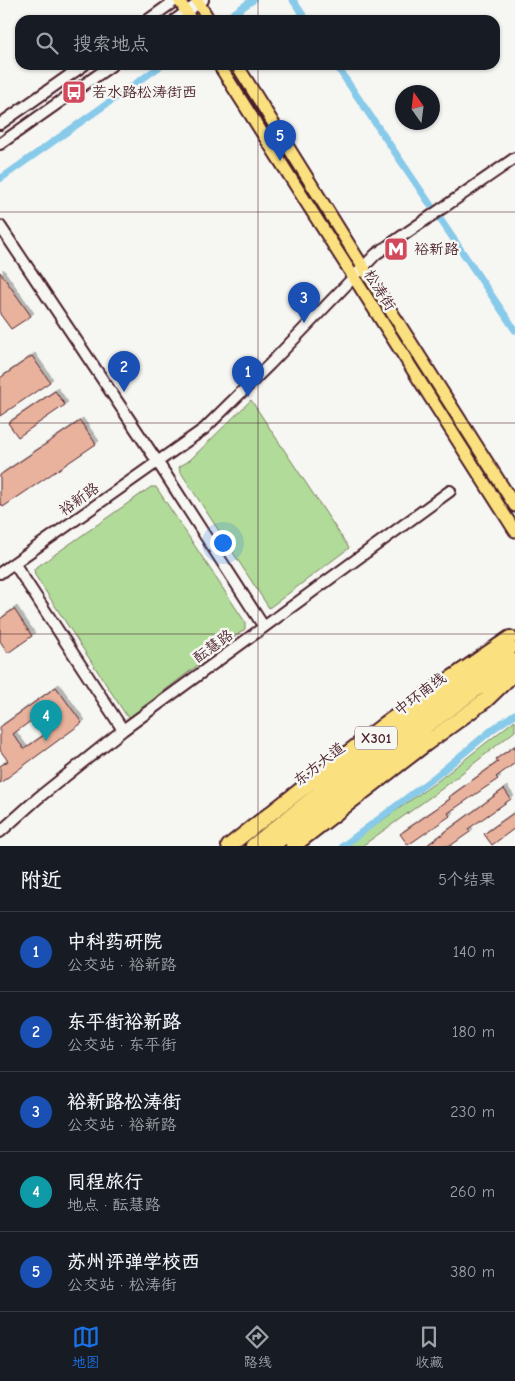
<!DOCTYPE html>
<html lang="zh">
<meta charset="utf-8">
<style>
:root{--surface:#171b24;--page:#20242c;--text:#f1f3f6;--muted:#9ea1a6;--line:#363941;--accent:#1a73e8}
body{margin:0;font-family:"Comic Neue","LXGW WenKai TC",sans-serif;background:var(--page);color:var(--text)}
.compass{position:absolute;left:395px;top:85px;width:45px;height:45px;border-radius:50%;background:var(--surface);box-shadow:0 1px 4px #0004;rotate:346deg}
.you{position:absolute;left:222px;top:542px;width:18px;height:18px;margin:-12px;border:4px solid #fff;border-radius:50%;background:#1a73e8;box-shadow:0 0 0 8px #1a73e833}
.badge{display:grid;place-items:center;width:32px;height:32px;border-radius:50%;background:var(--accent);color:#fff;font-size:16px;font-weight:700}
.pin{position:absolute;translate:-50% -41px;filter:drop-shadow(0 1px 2px #0008)}
.pin::after{content:'';position:absolute;top:26px;width:18px;height:15px;background:inherit;clip-path:polygon(0 0,100% 0,50% 100%)}
.list{margin:0;padding:0;list-style:none}
h2{display:flex;justify-content:space-between;align-items:center;height:65px;margin:0;padding:0 20px;font-size:21px}
h2 small{font-size:16px;font-weight:400;color:var(--muted)}
.list li{display:grid;grid-template-columns:32px 1fr auto;gap:15px;align-items:center;box-sizing:border-box;height:80px;padding:0 20px;border-top:1px solid var(--line)}
.list b{display:block;font-size:19px;white-space:nowrap}
.list p{margin:0;font-size:16px;white-space:nowrap;color:var(--muted)}
.list em{font-size:16px;font-style:normal;color:var(--muted)}
.icon{flex:none;width:28px;height:28px;fill:none;stroke:currentColor;stroke-width:2;stroke-linecap:round;stroke-linejoin:round}
.map{position:relative;flex:none;width:515px;height:846px;overflow:hidden}
.search{position:absolute;background:var(--surface);box-shadow:0 1px 4px #0004;left:15px;right:15px;top:15px;height:55px;display:flex;align-items:center;gap:12px;box-sizing:border-box;padding:0 18px;border-radius:15px;color:var(--muted);font-size:19px}
.sheet{height:465px;background:var(--surface)}
nav{display:flex;justify-content:space-around;align-items:center;box-sizing:border-box;height:70px;border-top:1px solid var(--line);background:var(--surface);font-size:14px;color:var(--muted)}
nav a{display:grid;justify-items:center;gap:2px}
nav .on{color:var(--accent)}
.map>svg:first-child{display:block}
.green{fill:#b1db99;stroke:#7e7d62}
.lines{fill:none;stroke-linecap:round;stroke-linejoin:round}
.canal{stroke:#88cae9;stroke-width:7}
.building{fill:#e8b29c;stroke:#4a1f2b;fill-rule:evenodd;filter:url(#shadow)}
.secondary-casing{stroke:#4a1f2b;stroke-width:14}
.primary-casing{stroke:#4a1f2b;stroke-width:15}
.highway-casing{stroke:#4a1f2b;stroke-width:18}
.secondary{stroke:#f6f6f2;stroke-width:10}
.primary{stroke:#fbe080;stroke-width:11}
.highway{stroke:#fbe080;stroke-width:14}
.grid{fill:none;stroke:#4a1f2b;stroke-width:1;stroke-opacity:0.55}
.labels{text-anchor:middle;stroke-width:5;stroke-linejoin:round;paint-order:stroke}
.shield{fill:#f6f6f2;stroke:#7e6067;stroke-width:1}
.shield-label{font-size:14px;font-weight:bold;fill:#4a1f2b}
.poi-label{font-size:15px;fill:#4a1f2b;stroke:#f6f6f2;text-anchor:start}
.street-label{font-size:15px;fill:#4a1f2b;stroke:#f6f6f2}
</style>
<div class="map">
<svg width="515" height="846" viewBox="0 0 515 846">
<defs>
<filter id="shadow"><feDropShadow dx="3" dy="-3" stdDeviation="0" flood-color="#0004"/></filter>
</defs>
<rect width="100%" height="100%" fill="#f6f6f2"/>
<filter id="ink" filterUnits="userSpaceOnUse"><feTurbulence type="fractalNoise" baseFrequency=".02" numOctaves="2"/><feDisplacementMap in="SourceGraphic" scale="10" xChannelSelector="R" yChannelSelector="G"/><feConvolveMatrix kernelMatrix="1 2 1 2 8 2 1 2 1" color-interpolation-filters="sRGB"/></filter>
<g filter="url(#ink)">
<path class="green" d="M251,400L349,548L269,608L180,471L179,467L190,460Z
M151,487H156L245,622V629L130,717L126,715L35,575L34,569Z
M515,720V731L443,788L362,846H346L435,783Z"/>
<g class="lines">
<path class="canal" d="M293,0L306,20
M227,18L253,0
M336,65L515,330
M0,179L162,65
M343,846L436,776L493,729L515,714"/>
</g>
<path class="building" d="M0,272L31,316L11,329L0,314Z
M32,356L50,382L0,416V378Z
M55,391L65,405L18,437L8,423Z
M80,421L96,444L3,507L0,502V475Z
M14,609L32,636L8,653L0,641V619Z
M56,687L82,723L0,783V766L8,761L0,750V727ZM43,712L54,728L24,749L13,734Z
M515,746V763L496,777L498,779L448,813L450,816L408,845L400,834L450,799L449,797L498,762L496,759Z
M504,789L511,799L468,829L470,832L450,846H426Z
M515,812V828L492,845L484,834Z"/>
<g class="lines">
<g class="secondary-casing">
<path id="secondary" d="M148,20L176,0
M175,20L203,0
M0,124L84,65
M0,144L112,65
M0,226L157,461L264,627
M14,563L123,730
M0,573L204,429L270,364L376,254L515,158
M0,832L38,798L123,730L450,491"/>
</g>
<g class="primary-casing">
<path id="primary" d="M179,0L191,20
M197,0L209,20
M219,65L515,531
M237,65L363,267L515,506"/>
</g>
<g class="highway-casing">
<path id="highway" d="M229,846L385,724L510,638
M253,846L420,713L510,648
M272,846L430,723L515,661
M293,846L424,745L486,700L515,672"/>
</g>
<use href="#secondary" class="secondary"/>
<use href="#primary" class="primary"/>
<use href="#highway" class="highway"/>
</g>
</g>
<path class="grid" d="M258,0V20M258,65V846M0,212H515M0,423H515M0,634H515"/>
<defs>
<g id="bus-square" transform="scale(1.25)"><rect x="-9" y="-9" width="18" height="18" rx="4" fill="#d1495b" stroke="#f6f6f2"/><path d="M-5-6H5V4H4V6H2V4H-2V6H-4V4H-5ZM-3.5-4V0h7V-4ZM-3.5 1.2v1.5H-2V1.2ZM2 1.2v1.5H3.5V1.2Z" fill="#fff"/></g>
<g id="metro-square" transform="scale(1.25)"><rect x="-9" y="-9" width="18" height="18" rx="4" fill="#d1495b" stroke="#f6f6f2"/><path d="M-5.5 5V-5H-3L0 0L3-5H5.5V5H3V-.5L0 4L-3-.5V5Z" fill="#fff"/></g>
</defs>
<g fill-rule="evenodd">
<use href="#bus-square" x="74" y="92"/>
<use href="#metro-square" x="396" y="249"/>
</g>
<g class="labels">
<rect class="shield" x="355" y="726.5" width="42" height="23" rx="4"/>
<g class="shield-label">
<text x="376" y="743">X301</text>
</g>
<g class="poi-label">
<text x="92" y="97">若水路松涛街西</text>
<text x="414" y="254">裕新路</text>
</g>
<g class="street-label">
<text transform="translate(380 290) rotate(58)" y="5">松涛街</text>
<text transform="translate(79 499) rotate(-36)" y="5">裕新路</text>
<text transform="translate(213 646) rotate(-36)" y="5">酝慧路</text>
<text transform="translate(420 694) rotate(-37)" y="5">中环南线</text>
<text transform="translate(319 764) rotate(-38)" y="5">东方大道</text>
</g>
</g>
</svg>
<svg class="compass" viewBox="-18 -18 36 36"><path d="M0-13l5 13h-10z" fill="#e53935"/><path d="M0 13l5-13h-10z" fill="#9ea1a6"/></svg>
<div class="you"></div>
<div class="pin badge" style="left:248px;top:397px;background:#1a4fb4">1</div>
<div class="pin badge" style="left:124px;top:392px;background:#1a4fb4">2</div>
<div class="pin badge" style="left:304px;top:323px;background:#1a4fb4">3</div>
<div class="pin badge" style="left:46px;top:741px;background:#0f9aa8">4</div>
<div class="pin badge" style="left:280px;top:161px;background:#1a4fb4">5</div>
<div class="search"><svg class="icon" aria-label="search" viewBox="0 0 24 24"><circle cx="10" cy="10" r="6"/><path d="M15 15l6 6"/></svg>搜索地点</div>
</div>
<section class="sheet">
<h2>附近<small>5个结果</small></h2>
<ul class="list">
<li><span class="badge" style="background:#1a4fb4">1</span><div><b>中科药研院</b><p>公交站 · 裕新路</p></div><em>140 m</em></li>
<li><span class="badge" style="background:#1a4fb4">2</span><div><b>东平街裕新路</b><p>公交站 · 东平街</p></div><em>180 m</em></li>
<li><span class="badge" style="background:#1a4fb4">3</span><div><b>裕新路松涛街</b><p>公交站 · 裕新路</p></div><em>230 m</em></li>
<li><span class="badge" style="background:#0f9aa8">4</span><div><b>同程旅行</b><p>地点 · 酝慧路</p></div><em>260 m</em></li>
<li><span class="badge" style="background:#1a4fb4">5</span><div><b>苏州评弹学校西</b><p>公交站 · 松涛街</p></div><em>380 m</em></li>
</ul>
</section>
<nav>
<a class="on"><svg class="icon" aria-label="map" viewBox="0 0 24 24"><path d="M3 6l6-2 6 2 6-2v14l-6 2-6-2-6 2zM9 4v14M15 6v14"/></svg>地图</a>
<a><svg class="icon" aria-label="directions" viewBox="0 0 24 24"><path d="M12 3l9 9-9 9-9-9zM9 14v-3h6M13 9l2 2-2 2"/></svg>路线</a>
<a><svg class="icon" aria-label="saved" viewBox="0 0 24 24"><path d="M7 4h10v16l-5-4-5 4z"/></svg>收藏</a>
</nav>
